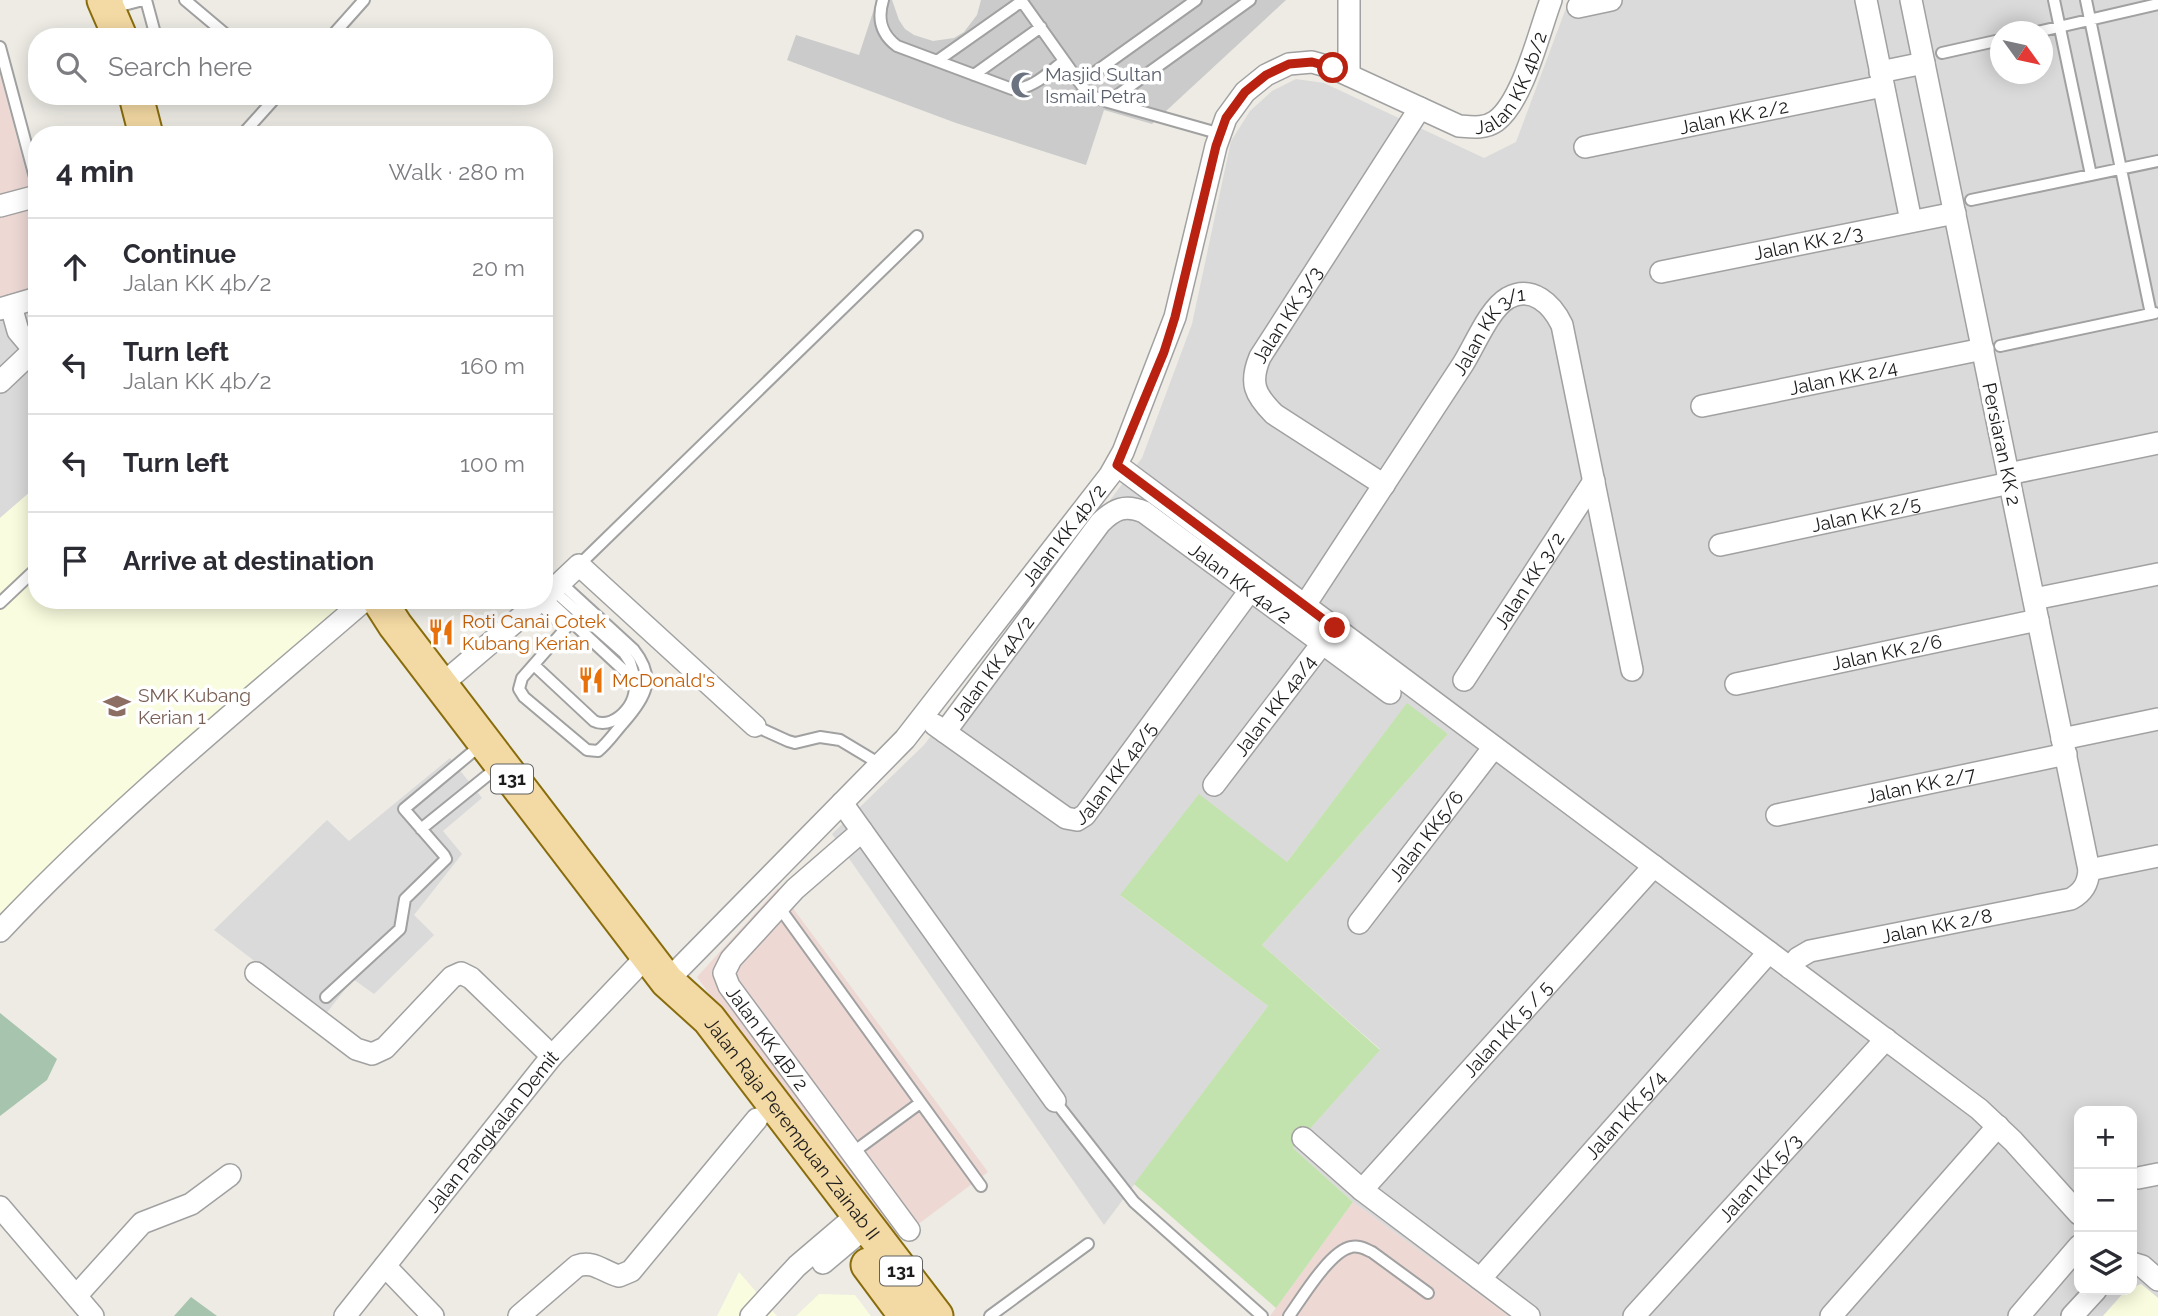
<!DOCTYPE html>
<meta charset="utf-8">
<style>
:root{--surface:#fff;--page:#f7f7f7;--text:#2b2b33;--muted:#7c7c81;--line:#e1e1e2}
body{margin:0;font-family:Raleway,sans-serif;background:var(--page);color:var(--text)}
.controls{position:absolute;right:21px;bottom:21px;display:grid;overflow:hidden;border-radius:14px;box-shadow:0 4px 18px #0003}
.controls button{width:63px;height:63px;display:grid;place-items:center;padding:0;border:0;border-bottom:2px solid var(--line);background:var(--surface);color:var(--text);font:35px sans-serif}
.compass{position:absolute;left:1990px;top:21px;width:63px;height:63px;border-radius:50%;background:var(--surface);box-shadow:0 4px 18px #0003;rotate:123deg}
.stop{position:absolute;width:21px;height:21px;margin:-16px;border:5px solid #b92211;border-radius:50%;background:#fff}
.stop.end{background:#b92211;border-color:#fff;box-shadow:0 2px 7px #0008}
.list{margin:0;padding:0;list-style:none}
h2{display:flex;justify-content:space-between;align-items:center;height:91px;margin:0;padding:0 28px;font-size:30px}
h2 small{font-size:23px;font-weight:400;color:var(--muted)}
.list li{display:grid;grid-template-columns:46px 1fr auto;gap:21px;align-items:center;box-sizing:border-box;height:98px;padding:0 28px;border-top:2px solid var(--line)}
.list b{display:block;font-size:26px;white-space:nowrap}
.list p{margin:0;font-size:23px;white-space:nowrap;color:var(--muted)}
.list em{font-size:23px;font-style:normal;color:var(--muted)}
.icon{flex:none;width:38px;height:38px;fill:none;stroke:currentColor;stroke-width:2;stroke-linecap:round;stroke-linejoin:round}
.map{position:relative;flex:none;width:2158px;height:1316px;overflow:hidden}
.search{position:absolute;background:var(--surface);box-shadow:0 4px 18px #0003;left:28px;top:28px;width:525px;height:77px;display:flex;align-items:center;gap:18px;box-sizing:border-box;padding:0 24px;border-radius:28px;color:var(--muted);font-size:26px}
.panel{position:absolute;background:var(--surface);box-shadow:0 4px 18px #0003;left:28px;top:126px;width:525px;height:483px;border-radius:28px}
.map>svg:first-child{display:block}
.residential{fill:#dbdada;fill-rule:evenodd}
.commercial{fill:#edd8d4}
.education{fill:#f9fcde}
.religious{fill:#cbcbcb}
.grass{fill:#c3e3ae}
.cemetery{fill:#a7c4ae}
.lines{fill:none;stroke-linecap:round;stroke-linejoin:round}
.service-casing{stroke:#a1a1a1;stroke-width:14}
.minor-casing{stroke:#a1a1a1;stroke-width:24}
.primary-casing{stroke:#896d0d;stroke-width:37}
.service{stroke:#fff;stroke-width:10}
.minor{stroke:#fff;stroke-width:21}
.primary{stroke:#f3d9a3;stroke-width:33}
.route{stroke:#b92211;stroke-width:9}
.labels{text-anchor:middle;stroke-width:7;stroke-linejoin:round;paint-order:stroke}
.shield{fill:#fff;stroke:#616161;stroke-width:2}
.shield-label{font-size:18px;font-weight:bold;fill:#1d1d1d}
.worship-label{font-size:19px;fill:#5b616d;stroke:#fff;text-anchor:start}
.street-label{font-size:19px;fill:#1d1d1d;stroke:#fff}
.food-label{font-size:19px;fill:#c56008;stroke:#fff;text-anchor:start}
.education-label{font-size:19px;fill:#785e54;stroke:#fff;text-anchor:start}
</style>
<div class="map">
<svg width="2158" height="1316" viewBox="0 0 2158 1316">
<rect width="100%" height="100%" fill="#edebe4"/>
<path class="residential" d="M1569,0H2158V1298L2141,1284L2132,1288V1111H2079V1290H2127L2103,1316H1509L1353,1202L1293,1148L1380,1049L1262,945L1448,734L1407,704L1287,862L1121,896L1268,1006L1104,1225L832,834L924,745L1142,458L1192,324L1231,141L1250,111L1272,91L1296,79L1324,83L1484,158L1516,142ZM2000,32H2042V74H2000Z
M37,288V486L0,518V298Z
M450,758L482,798L443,831L462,854L414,915L434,935L374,994L353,979L325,1015L214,930L327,820L349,841Z"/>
<path class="commercial" d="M0,75L37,213V288L0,298Z
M778,888L988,1172L893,1243L697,977Z
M1353,1202L1509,1316H1270Z"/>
<path class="education" d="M37,486V600H343L347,609L0,928V518Z
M739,1272L777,1316H717Z
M2141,1284L2158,1298V1316H2103L2126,1290H2132V1288Z
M819,1294L855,1295L871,1316H796Z"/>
<path class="religious" d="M877,0H892L899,20L905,29L914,35L933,41L954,38L964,32L977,15L981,0H1286L1152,124L1104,110L1086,165L956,123L787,60L796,35L859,55Z"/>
<path class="grass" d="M1407,703L1448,734L1262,945L1380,1050L1293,1148L1353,1202L1276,1308L1134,1184L1268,1006L1120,895L1199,794L1287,862Z"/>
<path class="cemetery" d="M0,1013L57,1059L47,1080L0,1116Z
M191,1297L217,1316H174Z"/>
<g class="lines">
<g class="service-casing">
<path id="service" d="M146,0L156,37
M185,0L229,37
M883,0C877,19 881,34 897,46L1012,89C1032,90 1049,72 1064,61
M1021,0L1085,90L1092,96L1108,102L1221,134
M2054,0L2091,175
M2086,0L2151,314
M120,6L143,0
M2037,32L2158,4
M331,37L364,0
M0,47L37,185
M1942,53L2000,40
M937,61L1022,1
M974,75L1041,27
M1080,83L1196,0
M1108,102L1250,0
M242,135L277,96
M1971,200L2158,161
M2000,346L2155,313
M579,565L917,236
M553,590L624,653L630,662L635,679
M0,603L37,568
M538,603L566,628L522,678L519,689L524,697L587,750L598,751C608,743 615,732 624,722C645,698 657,679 634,650L561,583
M534,665L594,721C616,732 645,696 631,677L545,597
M755,726L788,741L795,743L820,737L840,740L880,764
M421,829L499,766
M779,907L981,1186
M326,997L400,929L405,899L446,859L444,855L404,809L482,744
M1055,1101L1134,1202L1262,1316
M852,1153L920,1103
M990,1316L1088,1244
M1289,1316C1302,1298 1330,1251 1351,1247C1359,1245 1365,1249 1372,1252L1428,1293"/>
</g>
<g class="minor-casing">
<g id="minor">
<path d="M1349,0V75"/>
<path d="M1866,0L1911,221"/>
<path d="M1578,7L1611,0"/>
<path d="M1880,72L1924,63"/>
<path id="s1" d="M1585,147L1883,86"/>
<path d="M0,206L37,196"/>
<path id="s2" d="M1661,272L1955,213"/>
<path d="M11,306L18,331L34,350"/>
<path d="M0,309L37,298"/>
<path d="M0,382L37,347"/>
<path id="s3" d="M1702,406L1983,349"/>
<path d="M1117,465L1979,1109L2013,1141L2079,1214"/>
<path d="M2008,474L2158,443"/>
<path id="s4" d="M1384,485L1274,414C1255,395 1249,383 1260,357L1420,108"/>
<path id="s5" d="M1720,545L2010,483"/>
<path d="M544,598L579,565L755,726"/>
<path d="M2034,599L2158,574"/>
<path id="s6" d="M1305,605C1358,525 1410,444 1463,364C1475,345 1489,309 1508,298C1532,285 1552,304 1562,325L1632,670"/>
<path id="s7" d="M1464,680L1594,481"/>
<path id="s8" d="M1736,684L2038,620"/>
<path d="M441,685L541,600"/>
<path id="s9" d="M935,725L1066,818L1077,820L1085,815L1257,581"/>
<path id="s10" d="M945,732L1100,523C1114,509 1125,504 1144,512L1390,693"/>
<path d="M2062,739L2158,719"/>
<path id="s11" d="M1214,785L1331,632"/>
<path d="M842,803L1055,1101"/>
<path id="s12" d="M1777,815L2066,754"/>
<path id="s13" d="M862,831L795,889L731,959L724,973L729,986L909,1230"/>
<path d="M2089,870L2158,856"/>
<path id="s14" d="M1359,923L1494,747"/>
<path d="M0,931C113,811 240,708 365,600"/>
<path id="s15" d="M1790,968L1798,958L1810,951L2071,899C2083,892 2088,884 2089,870L1911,0"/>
<path d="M256,973L356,1049L372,1054L385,1048L452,977L461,973L471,978L552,1056"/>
<path id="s16" d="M667,981L905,739L1110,475L1123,452L1175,317L1216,146L1226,118L1245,92L1266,75L1289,64L1312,62L1333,68L1459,126C1472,127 1485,129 1496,121C1523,101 1539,32 1551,0"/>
<path d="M1303,1138L1362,1190L1529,1316"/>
<path d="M2138,1178L2158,1174"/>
<path id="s17" d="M1362,1190L1654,866"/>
<path d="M0,1207L93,1316"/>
<path d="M823,1263L867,1226"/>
<path d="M2132,1263L2142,1266L2158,1280"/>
<path d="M385,1266L433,1316"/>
<path id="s18" d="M1480,1279L1769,952"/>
<path d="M77,1295L142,1223L191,1204L230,1175"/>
<path id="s19" d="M345,1316L552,1056L647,956"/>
<path d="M519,1316L577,1266C594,1260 603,1272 619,1276L631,1271L757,1119"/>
<path d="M751,1316L797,1266L858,1214"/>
<path id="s20" d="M1634,1316L1886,1039"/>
<path d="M1831,1316L1998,1126"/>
<path d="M2019,1316L2079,1246"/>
<path d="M2072,1316L2096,1290"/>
</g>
</g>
<g class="primary-casing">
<g id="primary">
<path d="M104,0L120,37"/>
<path d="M136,96L146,135"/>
<path id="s21" d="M379,600L395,625L667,981L709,1019L936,1316"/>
<path d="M868,1265L906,1316"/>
</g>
</g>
<use href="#service" class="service"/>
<use href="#minor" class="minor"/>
<use href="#primary" class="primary"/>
</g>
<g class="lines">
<path class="route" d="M1333,68L1312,62L1289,64L1266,75L1245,92L1226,118L1216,146L1175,317L1164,352L1117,465L1335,628"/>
</g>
<defs>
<g id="mosque-bare" transform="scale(2.1)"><path d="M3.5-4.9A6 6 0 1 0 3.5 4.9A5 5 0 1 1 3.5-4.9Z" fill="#6b7280" stroke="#fff" stroke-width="2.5" paint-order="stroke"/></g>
<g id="restaurant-bare" transform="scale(2.1)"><path d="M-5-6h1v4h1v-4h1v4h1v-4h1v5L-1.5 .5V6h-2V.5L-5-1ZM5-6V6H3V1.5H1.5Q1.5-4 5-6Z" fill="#e8710a" stroke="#fff" stroke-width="2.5" paint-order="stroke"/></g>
<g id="school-bare" transform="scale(2.1)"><path d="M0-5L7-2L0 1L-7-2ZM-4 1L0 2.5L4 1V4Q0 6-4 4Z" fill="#8d6e63" stroke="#fff" stroke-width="2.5" paint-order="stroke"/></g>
</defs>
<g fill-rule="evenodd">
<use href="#mosque-bare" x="1024" y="85"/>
<use href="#restaurant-bare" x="441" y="632"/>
<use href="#restaurant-bare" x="591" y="680"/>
<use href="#school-bare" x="117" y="706"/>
</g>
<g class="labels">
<g class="shield">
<rect x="491" y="764.5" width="42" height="29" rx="5"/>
<rect x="880" y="1256.5" width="42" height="29" rx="5"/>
</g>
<g class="shield-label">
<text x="512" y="785">131</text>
<text x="901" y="1277">131</text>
</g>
<g class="worship-label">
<text x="1045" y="81">Masjid Sultan<tspan x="1045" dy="22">Ismail Petra</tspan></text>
</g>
<g class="street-label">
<text dy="7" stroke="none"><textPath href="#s16" startOffset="1396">Jalan KK 4b/2</textPath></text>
<text dy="7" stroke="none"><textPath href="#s1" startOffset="152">Jalan KK 2/2</textPath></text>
<text dy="7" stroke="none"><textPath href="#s2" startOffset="150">Jalan KK 2/3</textPath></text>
<text dy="7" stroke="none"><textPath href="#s4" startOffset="245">Jalan KK 3/3</textPath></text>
<text dy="7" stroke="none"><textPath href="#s6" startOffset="332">Jalan KK 3/1</textPath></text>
<text dy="7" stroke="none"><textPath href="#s3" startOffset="144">Jalan KK 2/4</textPath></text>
<text transform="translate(2002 444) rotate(78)" y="7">Persiaran KK 2</text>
<text dy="7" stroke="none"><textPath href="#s5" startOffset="149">Jalan KK 2/5</textPath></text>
<text dy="7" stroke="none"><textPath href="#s16" startOffset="598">Jalan KK 4b/2</textPath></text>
<text dy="7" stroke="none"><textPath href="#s7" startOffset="119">Jalan KK 3/2</textPath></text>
<text dy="7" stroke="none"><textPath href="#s10" startOffset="429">Jalan KK 4a/2</textPath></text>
<text dy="7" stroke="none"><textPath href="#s8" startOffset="154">Jalan KK 2/6</textPath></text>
<text dy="7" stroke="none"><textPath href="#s10" startOffset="80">Jalan KK 4A/2</textPath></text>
<text dy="7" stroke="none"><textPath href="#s11" startOffset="100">Jalan KK 4a/4</textPath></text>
<text dy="7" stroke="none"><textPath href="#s9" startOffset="233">Jalan KK 4a/5</textPath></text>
<text dy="7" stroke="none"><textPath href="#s12" startOffset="147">Jalan KK 2/7</textPath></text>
<text dy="7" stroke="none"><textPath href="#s14" startOffset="110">Jalan KK5/6</textPath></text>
<text dy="7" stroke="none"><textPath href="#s15" startOffset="156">Jalan KK 2/8</textPath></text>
<text dy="7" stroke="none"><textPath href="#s17" startOffset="217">Jalan KK 5 / 5</textPath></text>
<text dy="7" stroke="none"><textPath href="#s13" startOffset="278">Jalan KK 4B/2</textPath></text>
<text dy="7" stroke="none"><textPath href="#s18" startOffset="219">Jalan KK 5/4</textPath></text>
<text dy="7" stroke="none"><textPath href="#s21" startOffset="672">Jalan Raja Perempuan Zainab II</textPath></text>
<text dy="7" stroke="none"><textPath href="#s19" startOffset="236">Jalan Pangkalan Demit</textPath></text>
<text dy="7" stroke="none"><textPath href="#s20" startOffset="187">Jalan KK 5/3</textPath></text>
</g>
<g class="food-label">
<text x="462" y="628">Roti Canai Cotek<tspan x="462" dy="22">Kubang Kerian</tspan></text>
<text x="612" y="687">McDonald's</text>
</g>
<g class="education-label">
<text x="138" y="702">SMK Kubang<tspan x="138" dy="22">Kerian 1</tspan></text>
</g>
</g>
</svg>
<div class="controls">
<button>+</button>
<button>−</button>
<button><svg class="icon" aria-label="layers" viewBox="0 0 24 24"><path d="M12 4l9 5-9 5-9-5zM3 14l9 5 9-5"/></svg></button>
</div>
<svg class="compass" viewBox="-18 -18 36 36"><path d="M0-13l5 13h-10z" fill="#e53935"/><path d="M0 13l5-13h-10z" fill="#7c7c81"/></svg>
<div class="stop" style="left:1333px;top:68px"></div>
<div class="stop end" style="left:1335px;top:628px"></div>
<div class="search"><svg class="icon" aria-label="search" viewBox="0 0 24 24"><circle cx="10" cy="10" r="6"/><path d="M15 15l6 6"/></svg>Search here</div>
<section class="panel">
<h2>4 min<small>Walk · 280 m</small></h2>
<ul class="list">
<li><svg class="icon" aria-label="ahead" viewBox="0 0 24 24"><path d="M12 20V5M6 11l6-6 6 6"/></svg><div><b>Continue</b><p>Jalan KK 4b/2</p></div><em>20 m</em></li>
<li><svg class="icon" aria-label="left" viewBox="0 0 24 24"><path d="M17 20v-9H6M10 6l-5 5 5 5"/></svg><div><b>Turn left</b><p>Jalan KK 4b/2</p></div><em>160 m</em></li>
<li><svg class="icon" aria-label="left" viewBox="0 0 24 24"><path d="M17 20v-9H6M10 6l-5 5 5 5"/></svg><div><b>Turn left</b></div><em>100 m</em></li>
<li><svg class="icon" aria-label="arrive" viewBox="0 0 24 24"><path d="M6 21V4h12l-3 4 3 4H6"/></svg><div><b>Arrive at destination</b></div></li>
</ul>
</section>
</div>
